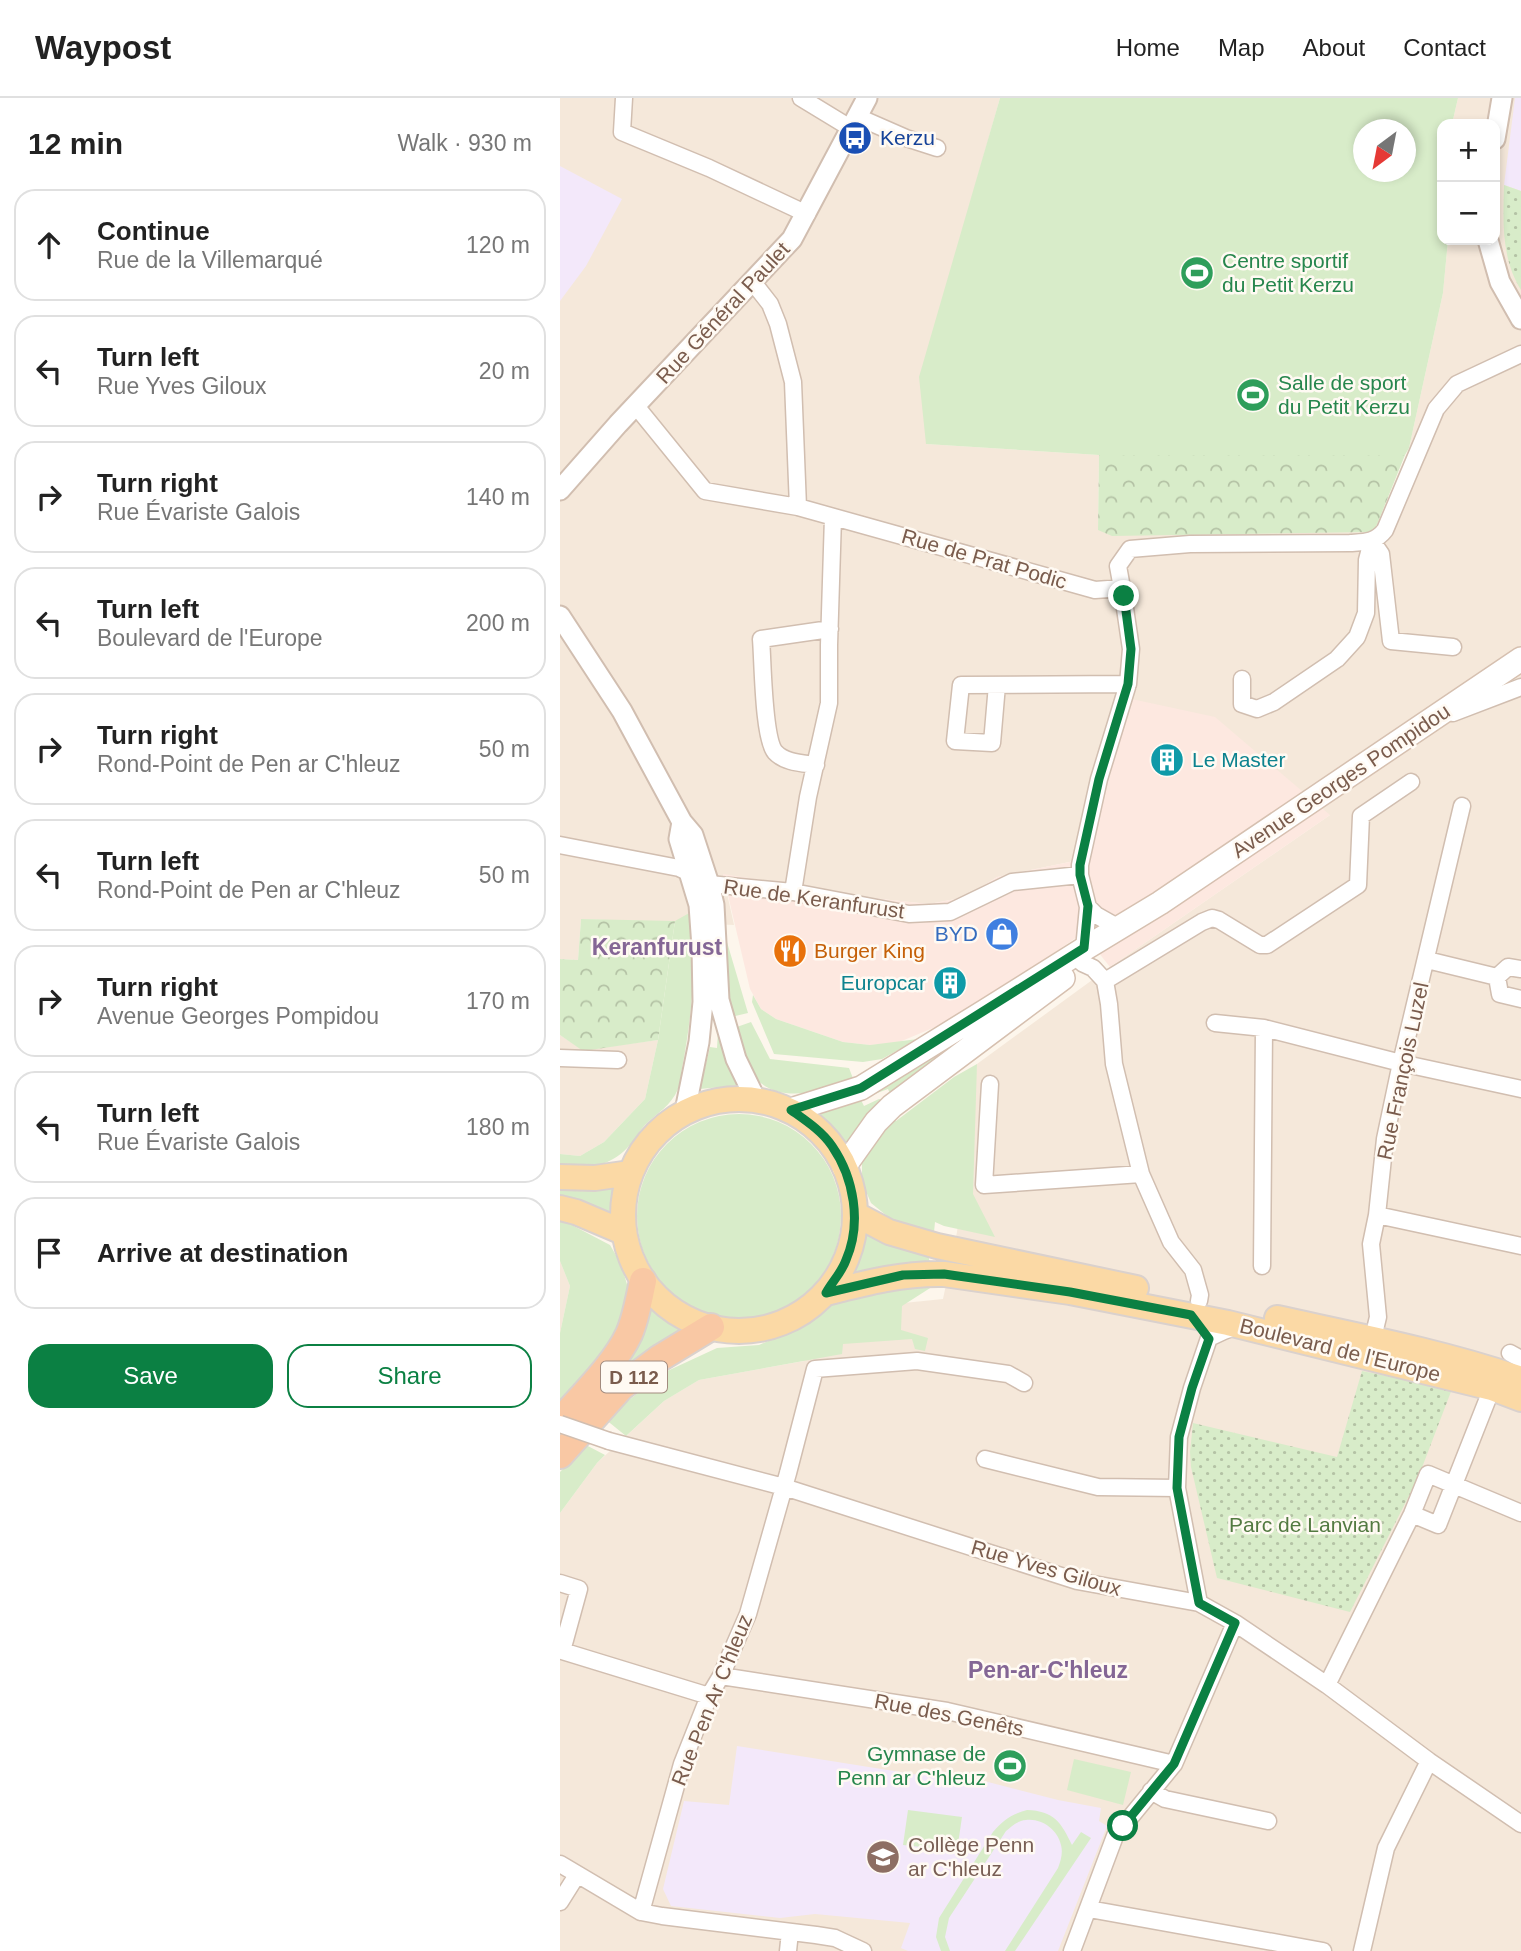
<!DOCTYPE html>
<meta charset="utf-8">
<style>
:root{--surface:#fff;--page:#f2f2f2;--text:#222;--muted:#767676;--line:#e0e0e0;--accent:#0b8043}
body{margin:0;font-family:Arial,sans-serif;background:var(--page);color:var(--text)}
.controls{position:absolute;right:21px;top:21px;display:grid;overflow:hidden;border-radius:14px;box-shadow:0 4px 10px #0003}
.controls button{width:63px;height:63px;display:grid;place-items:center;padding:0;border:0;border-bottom:2px solid var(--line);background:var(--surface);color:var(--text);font:35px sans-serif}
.compass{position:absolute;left:793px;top:21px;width:63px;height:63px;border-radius:50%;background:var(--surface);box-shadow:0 4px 10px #0003;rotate:212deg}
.stop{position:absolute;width:21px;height:21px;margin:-16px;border:5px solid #0b8043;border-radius:50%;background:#fff}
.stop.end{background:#0b8043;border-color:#fff;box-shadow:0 2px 7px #0008}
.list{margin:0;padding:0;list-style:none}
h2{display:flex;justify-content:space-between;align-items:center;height:91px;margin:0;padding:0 28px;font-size:30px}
h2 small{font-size:23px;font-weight:400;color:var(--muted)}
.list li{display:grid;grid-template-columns:46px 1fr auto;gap:21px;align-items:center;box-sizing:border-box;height:112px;margin:0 14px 14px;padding:0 14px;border:2px solid var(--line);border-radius:21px}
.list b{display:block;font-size:26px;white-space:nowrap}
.list p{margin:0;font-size:23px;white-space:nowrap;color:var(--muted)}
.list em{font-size:23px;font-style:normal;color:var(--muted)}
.actions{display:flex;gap:14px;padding:21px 28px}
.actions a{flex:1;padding:16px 0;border:2px solid var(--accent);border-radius:21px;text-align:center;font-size:24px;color:var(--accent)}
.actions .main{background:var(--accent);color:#fff}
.icon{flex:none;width:38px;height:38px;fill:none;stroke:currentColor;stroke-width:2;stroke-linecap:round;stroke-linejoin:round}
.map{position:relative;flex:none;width:961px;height:1853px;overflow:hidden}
header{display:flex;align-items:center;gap:42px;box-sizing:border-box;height:98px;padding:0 35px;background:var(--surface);border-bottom:2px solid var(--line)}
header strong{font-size:33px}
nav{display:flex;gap:38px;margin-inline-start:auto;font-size:24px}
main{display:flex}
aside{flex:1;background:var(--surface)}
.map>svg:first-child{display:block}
.residential{fill:#f5e8da}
.commercial{fill:#fde8e0}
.education{fill:#f3e8fa}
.grass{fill:#d8ecc9;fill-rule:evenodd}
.forest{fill:url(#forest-crowns)}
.park{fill:url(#park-dots)}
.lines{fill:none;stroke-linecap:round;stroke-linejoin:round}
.minor-casing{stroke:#d1beb0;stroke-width:19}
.tertiary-casing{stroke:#d1beb0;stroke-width:23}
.secondary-casing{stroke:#d6c0b0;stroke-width:26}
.primary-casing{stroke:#dad1cd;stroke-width:28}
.trunk-casing{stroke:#dad1cd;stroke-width:30}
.minor{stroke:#fff;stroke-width:16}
.tertiary{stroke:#fff;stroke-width:19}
.secondary{stroke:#fff;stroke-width:23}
.primary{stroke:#fbd9a5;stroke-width:24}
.trunk{stroke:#f9c8a4;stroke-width:26}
.minor-bridge-casing{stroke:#d1beb0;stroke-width:19;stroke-linecap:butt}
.minor-bridge{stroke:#fff;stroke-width:16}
.route{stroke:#0b8043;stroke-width:9}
.labels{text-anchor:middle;stroke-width:5;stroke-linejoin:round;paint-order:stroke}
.shield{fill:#fffaf3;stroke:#a28b7f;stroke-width:2}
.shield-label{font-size:19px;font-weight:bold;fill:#7a5c4d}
.transit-label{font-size:21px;fill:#164399;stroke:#fffaf3;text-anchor:start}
.leisure-label{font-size:21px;fill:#27864d;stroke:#fffaf3;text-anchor:start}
.street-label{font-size:21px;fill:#7a5c4d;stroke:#fffaf3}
.culture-label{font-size:21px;fill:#0d838f;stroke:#fffaf3;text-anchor:start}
.shop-label{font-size:21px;fill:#366cbe;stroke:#fffaf3;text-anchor:end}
.food-label{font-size:21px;fill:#c56008;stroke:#fffaf3;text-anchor:start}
.park-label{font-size:21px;fill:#537a41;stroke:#fffaf3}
.education-label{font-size:21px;fill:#785e54;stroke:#fffaf3;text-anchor:start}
.neighbourhood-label{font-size:23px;font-weight:bold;fill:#846695;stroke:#fffaf3}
</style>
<header>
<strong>Waypost</strong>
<nav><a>Home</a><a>Map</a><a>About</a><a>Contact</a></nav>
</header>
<main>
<aside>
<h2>12 min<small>Walk · 930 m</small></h2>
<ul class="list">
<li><svg class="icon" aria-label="ahead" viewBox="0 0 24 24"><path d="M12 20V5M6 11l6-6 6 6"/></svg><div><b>Continue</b><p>Rue de la Villemarqué</p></div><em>120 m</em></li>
<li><svg class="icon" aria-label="left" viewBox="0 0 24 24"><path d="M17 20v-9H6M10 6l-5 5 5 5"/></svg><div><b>Turn left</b><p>Rue Yves Giloux</p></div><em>20 m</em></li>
<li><svg class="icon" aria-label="right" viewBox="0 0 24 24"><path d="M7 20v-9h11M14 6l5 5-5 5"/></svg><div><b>Turn right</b><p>Rue Évariste Galois</p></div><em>140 m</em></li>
<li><svg class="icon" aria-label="left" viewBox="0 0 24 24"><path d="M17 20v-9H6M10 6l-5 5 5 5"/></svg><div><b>Turn left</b><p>Boulevard de l'Europe</p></div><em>200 m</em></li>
<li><svg class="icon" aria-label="right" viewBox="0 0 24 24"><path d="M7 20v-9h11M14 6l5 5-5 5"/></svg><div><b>Turn right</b><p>Rond-Point de Pen ar C'hleuz</p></div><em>50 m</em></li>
<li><svg class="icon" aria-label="left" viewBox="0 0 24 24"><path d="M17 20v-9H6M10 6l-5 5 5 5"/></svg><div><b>Turn left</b><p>Rond-Point de Pen ar C'hleuz</p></div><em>50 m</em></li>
<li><svg class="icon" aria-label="right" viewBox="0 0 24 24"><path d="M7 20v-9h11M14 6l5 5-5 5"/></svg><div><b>Turn right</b><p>Avenue Georges Pompidou</p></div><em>170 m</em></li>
<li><svg class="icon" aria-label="left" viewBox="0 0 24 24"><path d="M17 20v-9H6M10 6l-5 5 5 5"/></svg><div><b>Turn left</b><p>Rue Évariste Galois</p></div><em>180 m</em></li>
<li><svg class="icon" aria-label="arrive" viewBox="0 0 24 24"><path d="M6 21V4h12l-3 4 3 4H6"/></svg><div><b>Arrive at destination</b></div></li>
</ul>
<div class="actions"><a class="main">Save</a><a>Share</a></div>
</aside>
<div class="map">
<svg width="961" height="1853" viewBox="0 0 961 1853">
<defs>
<pattern id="forest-crowns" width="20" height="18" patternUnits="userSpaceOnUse" patternTransform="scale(1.75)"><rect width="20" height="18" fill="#d8ecc9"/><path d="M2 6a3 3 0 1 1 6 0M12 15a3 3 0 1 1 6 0" fill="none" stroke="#b4c2a5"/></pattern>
<pattern id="park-dots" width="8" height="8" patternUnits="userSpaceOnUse" patternTransform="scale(1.75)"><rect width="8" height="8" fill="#d8ecc9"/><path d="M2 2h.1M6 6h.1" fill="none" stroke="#b4c2a5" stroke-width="1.8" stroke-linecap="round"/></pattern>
</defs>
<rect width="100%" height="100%" fill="#fdf6ec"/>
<path class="residential" d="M0,0H440L396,155L366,346L539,357L538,431L814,433L849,350L883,195L888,142H935V26H892L898,0H961V1853H0V1415L37,1365L104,1303L139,1282L244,1263L334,1206L383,1201L397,1134L417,966L550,869L770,717L524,761L437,779L406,799L369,806L312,800L163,777L174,827L21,821L18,862L0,861Z
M0,937L23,952L98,942L85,1001L44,1044L20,1058L0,1056Z
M0,1163L10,1188L0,1235Z"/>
<path class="commercial" d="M567,600L655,619L770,717L550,869L523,835L469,872L380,927L337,945L310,947L283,944L216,921L201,911L190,891L163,776L312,800L369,806L406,799L437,779L524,761Z"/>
<path class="education" d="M955,0H961V93L944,87Z
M0,68L62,101L26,168L0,203Z
M177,1648L359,1677L361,1671L393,1675L498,1702L541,1710L539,1723L547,1728L498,1853H348L341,1850L350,1825L255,1816L220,1820L111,1808L103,1791L124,1703L169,1707Z"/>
<path class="grass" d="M440,0H898L892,26H882V142H888L883,195L849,350L845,357H539L366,346L359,279ZM804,32H846V74H804Z
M131,814C137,864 132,916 123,965C121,973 121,984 118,991C111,1008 97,1015 85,1027C79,1033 75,1042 69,1048C51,1069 26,1071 0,1069V1056L20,1058L44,1044L85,1001L98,942L115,823Z
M164,834L188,915L171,919L165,882Z
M541,844L331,998L328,991L309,998L307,995Z
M193,897L201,911L216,921L283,944L310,947L358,941L322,961L303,964L214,956L192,904Z
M191,924L210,961L289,970L294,983C259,993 214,1010 189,972C182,960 178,943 174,930Z
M158,934L172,971L181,987L140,991L150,949L157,950Z
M417,966L413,1096L435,1139L384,1128L375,1124L374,1134L332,1122L311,1105L302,1084V1058L330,1020L336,1023L394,979Z
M299,998L304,1008L319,1001L324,1002L288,1048L269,1025L253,1012Z
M77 1118a102 102 0 1 1 204 0a102 102 0 1 1-204 0Z
M55,1081L49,1116L0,1100V1084Z
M0,1123L8,1125L50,1147L61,1166L71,1200L65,1229L40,1265L0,1305V1235L10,1188L0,1163Z
M305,1135L369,1156V1162L376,1167L290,1181L301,1158Z
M378,1185L342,1208L341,1232L368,1240L365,1253L355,1251L352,1241L283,1246L282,1256L139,1282L104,1303L66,1338L45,1321L103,1275L157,1250L199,1247L238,1230L277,1203L321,1188Z
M86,1207L127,1236L44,1292Z
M26,1347L45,1357L37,1365L0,1415V1374Z
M514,1661L571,1674L563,1707L507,1692Z
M348,1712L402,1719L397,1753L343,1747Z
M467,1712C494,1713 501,1724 512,1747L521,1734L531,1740L455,1853H445L498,1770C501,1762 503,1755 501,1747C498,1732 482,1720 466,1722C459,1722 452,1728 446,1733L389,1820L385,1839L390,1853H381L376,1839L379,1820L433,1734C443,1722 452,1716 467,1712Z"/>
<path class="forest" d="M539,357H845L814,434L552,438L538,432Z
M21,821L115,823L98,942L23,953L0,937V861L18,862Z"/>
<path class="park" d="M944,87L961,93V192C941,160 943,123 944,87Z
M802,1273L892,1291L858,1380L790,1514L657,1480L631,1369L630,1354L633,1325L777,1359Z"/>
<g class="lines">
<g class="minor-casing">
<path id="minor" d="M64,0L62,34L149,70L247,116
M241,0L292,31
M298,19L346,40L377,50
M192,183L210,206L218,226L233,284L238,409
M76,308L145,393L238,409L535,492L562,490L558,468L570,451L630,446L790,445C804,444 815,445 825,432L876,311L897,286L961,256
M812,443L821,456L831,543L893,549
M682,581V606L697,611L714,604L777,561L797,539L806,515L807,462L812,443
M437,587L432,645L395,643L401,587L568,586
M893,615L961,589
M256,667C242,665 225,665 215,654C203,639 203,564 201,541L270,531
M0,747L119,770L130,775
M149,786L233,794L349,816L390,814L452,784L520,777
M233,794L248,699L269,605V547L273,419
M528,809L536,817L559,830
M524,851L528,809L520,777V767L539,681L568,586L571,551L562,490
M867,862L937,879
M522,865L533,870L545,883L549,906L554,966L581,1076L611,1144L633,1172L640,1197L639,1203
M937,879L940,896L961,901
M937,879L948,869L961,871
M545,883L642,824L652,820L659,822L700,847H707L798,787L801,718L851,684
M655,925L704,930L841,965L961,991
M0,960L58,962
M430,986L424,1087L581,1076
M817,1117L961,1148
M702,1168L704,930
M813,1240L818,1219L811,1146L817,1117L825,1041L841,965L902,708
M950,1255L961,1261
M49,1343L224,1389L517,1483L639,1505L675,1525L767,1587L869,1663L961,1726
M425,1361L538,1389L617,1390
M852,1416L878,1427L932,1290
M0,1485L19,1491L2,1553L149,1598
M639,1505L617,1390L619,1339L632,1290L649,1240L664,1233L677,1228
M161,1578L387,1613L614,1666
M767,1587L852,1416L868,1376L961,1415
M591,1693L605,1701L708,1723
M0,1766L81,1814L102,1818L256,1837L275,1840L303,1853
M0,1804L17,1777
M529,1811L763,1853
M81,1814L122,1666L149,1598L161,1578L188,1516L228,1375L255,1271L357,1263L448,1276L464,1285
M228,1853L230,1834
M512,1853L555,1738L614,1666L675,1525
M802,1853L826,1750L869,1663"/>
</g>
<g class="tertiary-casing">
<path id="tertiary" d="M935,41L942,0
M928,142L940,184L961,221
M0,392L58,326L232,141L307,0
M0,518L62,613L122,724L133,737L149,786L154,807L159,902L176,961L196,1002
M122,724L119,741L139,807L142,849L143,904L139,944L125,1013"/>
</g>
<g class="secondary-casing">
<path id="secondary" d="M231,1012L301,990L427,912L524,851L600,805L961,561
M284,1069L316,1024L332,1008L503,880"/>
</g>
<g class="primary-casing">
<path id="primary" d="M63 1117a116 116 0 1 1 232 0a116 116 0 1 1-232 0Z
M0,1079L35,1080L70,1075
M0,1110L16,1114L63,1134
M295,1116L329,1134L377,1148L576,1190
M266,1195C305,1185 343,1175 384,1176L510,1194L668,1225L932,1290L961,1301
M717,1220C799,1238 882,1254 961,1281"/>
</g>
<g class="trunk-casing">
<path id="trunk" d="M0,1323C22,1298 55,1266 69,1236C76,1220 79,1201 83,1183
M0,1357L61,1289L100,1260L151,1229"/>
</g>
<use href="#minor" class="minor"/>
<use href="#tertiary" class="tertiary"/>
<use href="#secondary" class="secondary"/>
<use href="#primary" class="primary"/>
<use href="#trunk" class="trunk"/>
<g class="minor-bridge-casing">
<path id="minor-bridge" d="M0,1326L49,1343"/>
</g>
<use href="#minor-bridge" class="minor-bridge"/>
</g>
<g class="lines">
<path class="route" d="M563,1728L614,1666L675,1525L639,1505L617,1390L619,1339L632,1290L649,1241L631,1217L510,1194L384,1176L343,1177L266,1195C272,1184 282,1174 286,1162C302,1125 294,1080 272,1048C262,1033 245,1022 231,1012L301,990L524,850L528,808L520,777V767L539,681L568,586L571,551L564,498"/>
</g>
<defs>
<g id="bus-disc" transform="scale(1.75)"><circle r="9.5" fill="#1a4fb4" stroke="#fffaf3"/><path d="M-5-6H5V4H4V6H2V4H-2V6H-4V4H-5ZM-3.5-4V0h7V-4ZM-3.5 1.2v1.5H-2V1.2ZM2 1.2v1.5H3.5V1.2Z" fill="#fff"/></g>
<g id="stadium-disc" transform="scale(1.75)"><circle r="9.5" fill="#2e9e5b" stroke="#fffaf3"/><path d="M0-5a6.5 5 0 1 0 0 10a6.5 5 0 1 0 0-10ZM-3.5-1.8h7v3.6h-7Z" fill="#fff"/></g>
<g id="building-disc" transform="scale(1.75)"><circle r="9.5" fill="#0f9aa8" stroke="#fffaf3"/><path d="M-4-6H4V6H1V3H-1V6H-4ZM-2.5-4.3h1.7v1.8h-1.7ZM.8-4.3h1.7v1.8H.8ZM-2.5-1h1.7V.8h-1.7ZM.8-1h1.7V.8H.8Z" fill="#fff"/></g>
<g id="shop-disc" transform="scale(1.75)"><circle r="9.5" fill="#3f7fe0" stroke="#fffaf3"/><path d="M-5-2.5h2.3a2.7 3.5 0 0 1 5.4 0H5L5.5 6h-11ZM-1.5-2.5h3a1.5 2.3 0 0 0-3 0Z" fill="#fff"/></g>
<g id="restaurant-disc" transform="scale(1.75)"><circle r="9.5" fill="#e8710a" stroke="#fffaf3"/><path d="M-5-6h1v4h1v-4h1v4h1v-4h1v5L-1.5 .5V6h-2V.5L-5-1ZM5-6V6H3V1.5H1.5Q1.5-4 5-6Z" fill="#fff"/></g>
<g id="school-disc" transform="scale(1.75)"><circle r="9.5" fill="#8d6e63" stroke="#fffaf3"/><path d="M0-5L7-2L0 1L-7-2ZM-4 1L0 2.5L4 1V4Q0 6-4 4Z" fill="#fff"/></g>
</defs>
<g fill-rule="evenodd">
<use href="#bus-disc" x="295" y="40"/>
<use href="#stadium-disc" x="637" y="175"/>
<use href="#stadium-disc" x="693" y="297"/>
<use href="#building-disc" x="607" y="662"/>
<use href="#shop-disc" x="442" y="836"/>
<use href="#restaurant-disc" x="230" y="853"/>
<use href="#building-disc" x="390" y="885"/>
<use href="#stadium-disc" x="450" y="1668"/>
<use href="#school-disc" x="323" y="1759"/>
</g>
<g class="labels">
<rect class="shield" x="41" y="1263.5" width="66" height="31" rx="5"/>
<g class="shield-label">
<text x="74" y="1286">D 112</text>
</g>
<g class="transit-label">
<text x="320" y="47">Kerzu</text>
</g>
<g class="leisure-label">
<text x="662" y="170">Centre sportif<tspan x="662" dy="24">du Petit Kerzu</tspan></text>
<text x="718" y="292">Salle de sport<tspan x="718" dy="24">du Petit Kerzu</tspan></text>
<text x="426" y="1663" text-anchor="end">Gymnase de<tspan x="426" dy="24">Penn ar C'hleuz</tspan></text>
</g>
<g class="street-label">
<text transform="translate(163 215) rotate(-47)" y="7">Rue Général Paulet</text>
<text transform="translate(424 461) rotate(16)" y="7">Rue de Prat Podic</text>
<text transform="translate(781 683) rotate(-34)" y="7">Avenue Georges Pompidou</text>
<text transform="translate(254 801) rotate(8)" y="7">Rue de Keranfurust</text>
<text transform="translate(843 973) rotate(-78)" y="7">Rue François Luzel</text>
<text transform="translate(780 1252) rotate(14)" y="7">Boulevard de l'Europe</text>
<text transform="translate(486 1470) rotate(16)" y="7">Rue Yves Giloux</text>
<text transform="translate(152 1602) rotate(-68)" y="7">Rue Pen Ar C'hleuz</text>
<text transform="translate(389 1617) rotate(11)" y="7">Rue des Genêts</text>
</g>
<g class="culture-label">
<text x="632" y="669">Le Master</text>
<text x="366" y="892" text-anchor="end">Europcar</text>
</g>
<g class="shop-label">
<text x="418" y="843">BYD</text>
</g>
<g class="food-label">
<text x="254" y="860">Burger King</text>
</g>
<g class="park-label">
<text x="745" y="1434">Parc de Lanvian</text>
</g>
<g class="education-label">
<text x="348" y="1754">Collège Penn<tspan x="348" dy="24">ar C'hleuz</tspan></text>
</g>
<g class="neighbourhood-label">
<text x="97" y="857">Keranfurust</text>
<text x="488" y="1580">Pen-ar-C'hleuz</text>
</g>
</g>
</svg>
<div class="controls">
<button>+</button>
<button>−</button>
</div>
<svg class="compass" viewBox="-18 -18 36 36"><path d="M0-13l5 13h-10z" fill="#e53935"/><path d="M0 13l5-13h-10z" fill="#767676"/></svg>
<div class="stop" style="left:563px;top:1728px"></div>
<div class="stop end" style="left:564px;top:498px"></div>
</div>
</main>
